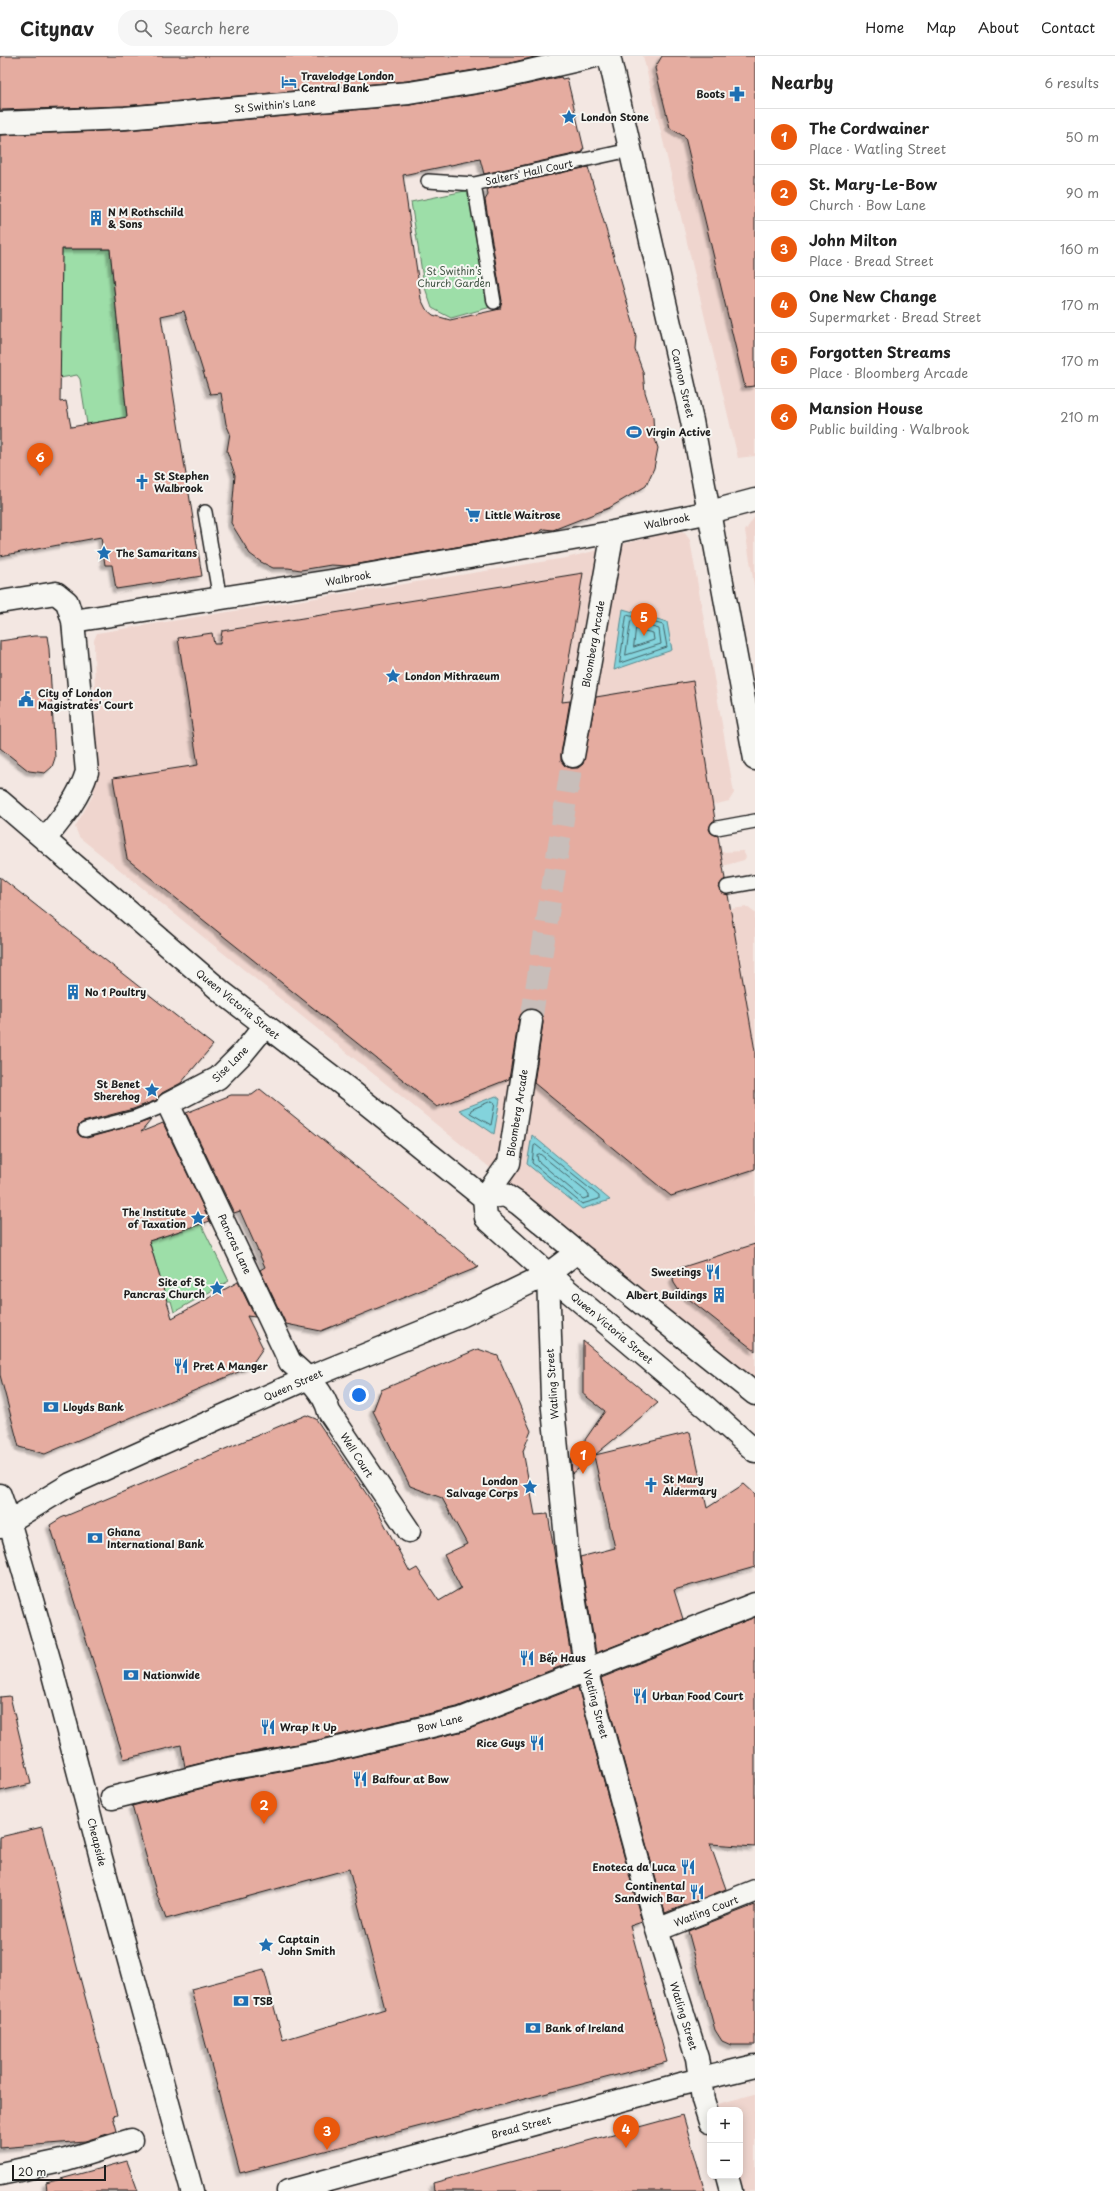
<!DOCTYPE html>
<meta charset="utf-8">
<style>
:root{--surface:#fff;--page:#f6f6f6;--text:#222;--muted:#767676;--line:#e0e0e0;--accent:#ea580c}
body{margin:0;font-family:"Playpen Sans",sans-serif;background:var(--page);color:var(--text)}
.controls{position:absolute;right:12px;bottom:12px;display:grid;overflow:hidden;border-radius:8px;box-shadow:0 2px 10px #0003}
.controls button{width:36px;height:36px;display:grid;place-items:center;padding:0;border:0;border-bottom:1px solid var(--line);background:var(--surface);color:var(--text);font:20px sans-serif}
.scale{position:absolute;left:12px;bottom:10px;width:94px;box-sizing:border-box;padding-left:4px;border:2px solid #1c1c1c;border-top:0;font-size:11px;line-height:14px;white-space:nowrap;color:#1c1c1c;-webkit-text-stroke:3px #f6f6f2;paint-order:stroke}
.you{position:absolute;left:359px;top:1339px;width:14px;height:14px;margin:-10px;border:3px solid #fff;border-radius:50%;background:#1a73e8;box-shadow:0 0 0 6px #1a73e833}
.badge{display:grid;place-items:center;width:26px;height:26px;border-radius:50%;background:var(--accent);color:#fff;font-size:13px;font-weight:700}
.pin{position:absolute;translate:-50% -33px;filter:drop-shadow(0 1px 2px #0008)}
.pin::after{content:'';position:absolute;top:21px;width:14px;height:12px;background:inherit;clip-path:polygon(0 0,100% 0,50% 100%)}
.list{margin:0;padding:0;list-style:none}
h2{display:flex;justify-content:space-between;align-items:center;height:52px;margin:0;padding:0 16px;font-size:17px}
h2 small{font-size:13px;font-weight:400;color:var(--muted)}
.list li{display:grid;grid-template-columns:26px 1fr auto;gap:12px;align-items:center;box-sizing:border-box;height:56px;padding:0 16px;border-top:1px solid var(--line)}
.list b{display:block;font-size:15px;white-space:nowrap}
.list p{margin:0;font-size:13px;white-space:nowrap;color:var(--muted)}
.list em{font-size:13px;font-style:normal;color:var(--muted)}
.icon{flex:none;width:22px;height:22px;fill:none;stroke:currentColor;stroke-width:2;stroke-linecap:round;stroke-linejoin:round}
.map{position:relative;flex:none;width:755px;height:2135px;overflow:hidden}
header{display:flex;align-items:center;gap:24px;box-sizing:border-box;height:56px;padding:0 20px;background:var(--surface);border-bottom:1px solid var(--line)}
header strong{font-size:19px}
nav{display:flex;gap:22px;margin-inline-start:auto;font-size:14px}
.search{width:280px;height:36px;background:var(--page);display:flex;align-items:center;gap:10px;box-sizing:border-box;padding:0 14px;border-radius:16px;color:var(--muted);font-size:15px}
main{display:flex}
aside{flex:1;background:var(--surface)}
.map>svg:first-child{display:block}
.built{fill:#efd5ce}
.green{fill:#9ddea8;stroke:#5c7d62}
.water{fill:#83d3dc;stroke:#5a8a8f}
.lines{fill:none;stroke-linecap:round;stroke-linejoin:round}
.shore{stroke:#456569;stroke-width:1}
.building{fill:#e5aca0;stroke:#1c1c1c;fill-rule:evenodd;filter:url(#shadow)}
.street-tunnel{stroke:#c8beba;stroke-width:22;stroke-dasharray:22 11;stroke-linecap:butt}
.lane-casing{stroke:#1c1c1c;stroke-width:16}
.street-casing{stroke:#1c1c1c;stroke-width:25}
.secondary-casing{stroke:#1c1c1c;stroke-width:25}
.lane{stroke:#f6f6f2;stroke-width:13}
.street{stroke:#f6f6f2;stroke-width:22}
.secondary{stroke:#f6f6f2;stroke-width:22}
.labels{text-anchor:middle;stroke-width:4;stroke-linejoin:round;paint-order:stroke}
.poi-label{font-size:10px;font-weight:bold;fill:#1c1c1c;stroke:#f6f6f2;text-anchor:start}
.street-label{font-size:10px;fill:#1c1c1c;stroke:#f6f6f2}
.park-label{font-size:10px;fill:#435646;stroke:#f6f6f2}
</style>
<header>
<strong>Citynav</strong>
<div class="search"><svg class="icon" aria-label="search" viewBox="0 0 24 24"><circle cx="10" cy="10" r="6"/><path d="M15 15l6 6"/></svg>Search here</div>
<nav><a>Home</a><a>Map</a><a>About</a><a>Contact</a></nav>
</header>
<main>
<div class="map">
<svg width="755" height="2135" viewBox="0 0 755 2135">
<defs>
<filter id="shadow"><feDropShadow dx="-3.5" dy="3.5" stdDeviation="1" flood-color="#0004"/></filter>
</defs>
<rect width="100%" height="100%" fill="#f3e7e2"/>
<filter id="ink" filterUnits="userSpaceOnUse"><feTurbulence type="fractalNoise" baseFrequency=".025" numOctaves="2"/><feDisplacementMap in="SourceGraphic" scale="8" xChannelSelector="R" yChannelSelector="G"/><feConvolveMatrix kernelMatrix="1 2 1 2 8 2 1 2 1" color-interpolation-filters="sRGB"/></filter>
<g filter="url(#ink)">
<path class="built" d="M643,0H755V400L738,402Z
M755,460V534L745,475Z
M675,475L684,476L690,484L734,737L729,745L713,749L721,796L743,795L746,801L744,804L723,810L730,853L747,851L755,857V1325L79,781L75,771L93,739L96,722L94,584L97,577L566,502Z
M755,2038V2135H744L739,2120L740,2054H716L714,2049Z"/>
<path class="green" d="M470,134L491,251L451,262L432,252L424,229L411,146Z
M62,193H110L127,361L87,368L80,323L77,319L60,322Z
M201,1168L229,1225L174,1256L171,1245H167L149,1185Z"/>
<path class="water" d="M623,553L667,566L672,594L614,614Z
M496,1040L500,1043L494,1078L459,1054Z
M532,1079L610,1144L582,1153L527,1108Z"/>
<g class="lines">
<path class="shore" d="M627,559L663,569L667,591L620,607Z
M631,565L659,573L661,588L626,599Z
M636,573L653,577L654,584L634,591Z
M492,1045L495,1047L491,1069L470,1057L471,1054Z
M536,1089L599,1140V1143L582,1148L532,1107L534,1090Z
M540,1098L589,1138V1141L583,1143L538,1105L537,1099Z"/>
</g>
<path class="building" d="M0,0H539L493,11L407,25L124,50L0,54Z
M662,0H755V330L745,331L685,81L670,72L655,12Z
M561,21L562,23L567,22L584,93H582L583,96L484,118L480,103L403,119L421,243L426,253L433,259L450,264L500,253L502,245L485,144L488,139L487,133L588,111L634,270L636,281L635,294L643,316L645,336L653,361L654,380L658,392L654,412L646,430L609,452L553,474L544,473L537,477L347,510L331,509L301,514L288,512H273L261,506L250,498L231,467L235,419L227,395L230,377L226,368L221,337L210,338L184,255L161,260L202,520L116,533L112,509H105L101,481L0,500V79L126,74L410,49L497,35ZM62,193H110L127,361L71,371L66,345L60,346Z
M583,517L562,646L570,645L561,698V705L565,710L571,712H578L583,708L596,641L693,625L715,764L712,766L709,773L711,777L718,780L725,823L720,828L719,833L721,836L728,839L755,995V1113L671,1140L534,1027L543,967L542,960L538,955L527,953L522,957L519,963L509,1023L437,1051L127,803L113,722L198,709L178,582L212,577L214,588H220L222,575Z
M34,580H47L49,593L55,702L52,711L45,717L29,715L0,692V585Z
M0,821L213,989L181,1027L162,1037L157,1044L133,1053L83,1066L79,1069L77,1076L80,1080L87,1082L151,1064L141,1076L163,1067L210,1165L149,1185L172,1262L238,1226L255,1261L247,1260L263,1292L250,1311L45,1398L19,1391L0,1319Z
M260,1033L394,1141L479,1211L321,1275L286,1268L260,1214L265,1211L240,1155L234,1157L186,1057L231,1039H252Z
M755,1188V1295L680,1236L674,1227L673,1223L680,1212Z
M583,1285L658,1347L595,1399L690,1376L707,1452L744,1428L755,1438V1511L674,1534L683,1563L596,1597L580,1501L615,1492L594,1400L572,1418L571,1404L605,1355L583,1338Z
M478,1293L498,1300L531,1375L523,1395L535,1459L548,1458L572,1606L457,1651L318,1684L226,1701L185,1711L181,1689L124,1703L50,1469L61,1462L306,1359L316,1363L376,1452L410,1516L417,1512L439,1545L461,1532L444,1499L467,1488L442,1442L410,1430L373,1355L381,1334Z
M755,1561V1791L710,1788L726,1833L665,1857L601,1622Z
M578,1631L642,1866L630,1870L667,2006L240,2117L191,1933L264,1914L283,1984L385,1953L349,1813L166,1863L157,1839L132,1750L231,1725L324,1708L464,1675Z
M10,1640L31,1728L0,1735V1641Z
M42,1771L76,1907L117,2059L113,2060L117,2075L85,2085L0,2092V1781Z
M755,1849V1989H731L722,1985L715,1974L688,1875Z
M683,2059L705,2135H434L433,2127Z
M127,2105L138,2135H47L46,2127Z"/>
<g class="lines">
<path class="street-tunnel" d="M531,965L573,700"/>
<g class="lane-casing">
<path id="lane" d="M428,125L474,128L630,94
M474,128L494,246
M205,456L220,544
M717,772L755,765
M727,831L755,826
M85,1074L136,1061L168,1048"/>
</g>
<g class="street-casing">
<path id="street" d="M0,67L125,62L409,37L495,23L595,0
M0,546L56,537L67,546L73,565L87,716C79,742 62,762 45,783
M73,565L337,524L613,476L710,456L755,444
M573,700L613,476
M0,745L223,937L351,1035L484,1142L486,1162L548,1218L552,1343L568,1503L586,1614L657,1874L697,2002L703,2044L710,2066
M265,970L242,998L218,1022L168,1048L290,1306C306,1320 324,1335 329,1356L409,1475
M484,1142L509,1107L531,965
M484,1142L505,1139L519,1148L577,1196
M9,1465L49,1603L101,1802L192,2135
M112,1742L228,1713L321,1696L461,1663L755,1548
M657,1874L755,1835
M0,2118L66,2104L131,2084
M727,2120L731,2135
M288,2135L681,2028L755,2010"/>
</g>
<g class="secondary-casing">
<path id="secondary" d="M609,0L692,365L755,703
M548,1218L707,1352L755,1395
M0,1439L9,1465
M0,1471L71,1428L308,1322L461,1260L548,1218L577,1196L755,1338"/>
</g>
<use href="#lane" class="lane"/>
<use href="#street" class="street"/>
<use href="#secondary" class="secondary"/>
</g>
</g>
<defs>
<g id="hotel-bare" transform="scale(1.2)"><path d="M-6-4.5h1.5V1H6V5H4.5V3h-9V5H-6ZM-4 0a1.8 1.8 0 1 1 3.6 0ZM.5 0V-2.5h3Q6-2.5 6 0Z" fill="#1f6fb2" stroke="#f6f6f2" stroke-width="2.5" paint-order="stroke"/></g>
<g id="pharmacy-bare" transform="scale(1.2)"><path d="M-2-6h4v4h4v4h-4v4h-4v-4h-4v-4h4Z" fill="#1f6fb2" stroke="#f6f6f2" stroke-width="2.5" paint-order="stroke"/></g>
<g id="sight-bare" transform="scale(1.2)"><path d="M0-6L1.8-2.2L6-1.7L2.9 1.2L3.7 5.4L0 3.3L-3.7 5.4L-2.9 1.2L-6-1.7L-1.8-2.2Z" fill="#1f6fb2" stroke="#f6f6f2" stroke-width="2.5" paint-order="stroke"/></g>
<g id="building-bare" transform="scale(1.2)"><path d="M-4-6H4V6H1V3H-1V6H-4ZM-2.5-4.3h1.7v1.8h-1.7ZM.8-4.3h1.7v1.8H.8ZM-2.5-1h1.7V.8h-1.7ZM.8-1h1.7V.8H.8Z" fill="#1f6fb2" stroke="#f6f6f2" stroke-width="2.5" paint-order="stroke"/></g>
<g id="stadium-bare" transform="scale(1.2)"><path d="M0-5a6.5 5 0 1 0 0 10a6.5 5 0 1 0 0-10ZM-3.5-1.8h7v3.6h-7Z" fill="#1f6fb2" stroke="#f6f6f2" stroke-width="2.5" paint-order="stroke"/></g>
<g id="church-bare" transform="scale(1.2)"><path d="M-1.2-6h2.4v3.5h3.3v2.4h-3.3V6h-2.4V-.1h-3.3v-2.4h3.3Z" fill="#1f6fb2" stroke="#f6f6f2" stroke-width="2.5" paint-order="stroke"/></g>
<g id="supermarket-bare" transform="scale(1.2)"><path d="M-6-5.5h2.5l.6 2H6L4.5 2H-2.5L-4.4-4H-6ZM-1.5 3.2a1.3 1.3 0 1 0 .1 0ZM3 3.2a1.3 1.3 0 1 0 .1 0Z" fill="#1f6fb2" stroke="#f6f6f2" stroke-width="2.5" paint-order="stroke"/></g>
<g id="civic-bare" transform="scale(1.2)"><path d="M-.6-6.5H3V-4.5H.6V-3L4-1V1h2V6H-6V1h2V-1L-.6-3ZM-1.2 2.5V6h2.4V2.5Z" fill="#1f6fb2" stroke="#f6f6f2" stroke-width="2.5" paint-order="stroke"/></g>
<g id="restaurant-bare" transform="scale(1.2)"><path d="M-5-6h1v4h1v-4h1v4h1v-4h1v5L-1.5 .5V6h-2V.5L-5-1ZM5-6V6H3V1.5H1.5Q1.5-4 5-6Z" fill="#1f6fb2" stroke="#f6f6f2" stroke-width="2.5" paint-order="stroke"/></g>
<g id="bank-bare" transform="scale(1.2)"><path d="M-6-4H6V4H-6ZM0-2.3a2.3 2.3 0 1 0 0 4.6a2.3 2.3 0 1 0 0-4.6Z" fill="#1f6fb2" stroke="#f6f6f2" stroke-width="2.5" paint-order="stroke"/></g>
</defs>
<g fill-rule="evenodd">
<use href="#hotel-bare" x="289" y="26"/>
<use href="#pharmacy-bare" x="737" y="38"/>
<use href="#sight-bare" x="569" y="61"/>
<use href="#building-bare" x="96" y="162"/>
<use href="#stadium-bare" x="634" y="376"/>
<use href="#church-bare" x="142" y="426"/>
<use href="#supermarket-bare" x="473" y="459"/>
<use href="#sight-bare" x="104" y="497"/>
<use href="#sight-bare" x="393" y="620"/>
<use href="#civic-bare" x="26" y="643"/>
<use href="#building-bare" x="73" y="936"/>
<use href="#sight-bare" x="152" y="1034"/>
<use href="#sight-bare" x="198" y="1162"/>
<use href="#restaurant-bare" x="713" y="1216"/>
<use href="#sight-bare" x="217" y="1232"/>
<use href="#building-bare" x="719" y="1239"/>
<use href="#restaurant-bare" x="181" y="1310"/>
<use href="#bank-bare" x="51" y="1351"/>
<use href="#church-bare" x="651" y="1429"/>
<use href="#sight-bare" x="530" y="1431"/>
<use href="#bank-bare" x="95" y="1482"/>
<use href="#restaurant-bare" x="527" y="1602"/>
<use href="#bank-bare" x="131" y="1619"/>
<use href="#restaurant-bare" x="640" y="1640"/>
<use href="#restaurant-bare" x="268" y="1671"/>
<use href="#restaurant-bare" x="537" y="1687"/>
<use href="#restaurant-bare" x="360" y="1723"/>
<use href="#restaurant-bare" x="688" y="1811"/>
<use href="#restaurant-bare" x="697" y="1836"/>
<use href="#sight-bare" x="266" y="1889"/>
<use href="#bank-bare" x="241" y="1945"/>
<use href="#bank-bare" x="533" y="1972"/>
</g>
<g class="labels">
<g class="poi-label">
<text x="301" y="24">Travelodge London<tspan x="301" dy="12">Central Bank</tspan></text>
<text x="725" y="42" text-anchor="end">Boots</text>
<text x="581" y="65">London Stone</text>
<text x="108" y="160">N M Rothschild<tspan x="108" dy="12">&amp; Sons</tspan></text>
<text x="646" y="380">Virgin Active</text>
<text x="154" y="424">St Stephen<tspan x="154" dy="12">Walbrook</tspan></text>
<text x="485" y="463">Little Waitrose</text>
<text x="116" y="501">The Samaritans</text>
<text x="405" y="624">London Mithraeum</text>
<text x="38" y="641">City of London<tspan x="38" dy="12">Magistrates' Court</tspan></text>
<text x="85" y="940">No 1 Poultry</text>
<text x="140" y="1032" text-anchor="end">St Benet<tspan x="140" dy="12">Sherehog</tspan></text>
<text x="186" y="1160" text-anchor="end">The Institute<tspan x="186" dy="12">of Taxation</tspan></text>
<text x="701" y="1220" text-anchor="end">Sweetings</text>
<text x="205" y="1230" text-anchor="end">Site of St<tspan x="205" dy="12">Pancras Church</tspan></text>
<text x="707" y="1243" text-anchor="end">Albert Buildings</text>
<text x="193" y="1314">Pret A Manger</text>
<text x="63" y="1355">Lloyds Bank</text>
<text x="663" y="1427">St Mary<tspan x="663" dy="12">Aldermary</tspan></text>
<text x="518" y="1429" text-anchor="end">London<tspan x="518" dy="12">Salvage Corps</tspan></text>
<text x="107" y="1480">Ghana<tspan x="107" dy="12">International Bank</tspan></text>
<text x="539" y="1606">Bếp Haus</text>
<text x="143" y="1623">Nationwide</text>
<text x="652" y="1644">Urban Food Court</text>
<text x="280" y="1675">Wrap It Up</text>
<text x="525" y="1691" text-anchor="end">Rice Guys</text>
<text x="372" y="1727">Balfour at Bow</text>
<text x="676" y="1815" text-anchor="end">Enoteca da Luca</text>
<text x="685" y="1834" text-anchor="end">Continental<tspan x="685" dy="12">Sandwich Bar</tspan></text>
<text x="278" y="1887">Captain<tspan x="278" dy="12">John Smith</tspan></text>
<text x="253" y="1949">TSB</text>
<text x="545" y="1976">Bank of Ireland</text>
</g>
<g class="street-label">
<text transform="translate(275 49) rotate(-5)" y="4">St Swithin's Lane</text>
<text transform="translate(529 116) rotate(-12)" y="4">Salters' Hall Court</text>
<text transform="translate(683 327) rotate(77)" y="4">Cannon Street</text>
<text transform="translate(667 465) rotate(-11)" y="4">Walbrook</text>
<text transform="translate(348 522) rotate(-10)" y="4">Walbrook</text>
<text transform="translate(593 588) rotate(-80)" y="4">Bloomberg Arcade</text>
<text transform="translate(238 948) rotate(39)" y="4">Queen Victoria Street</text>
<text transform="translate(230 1008) rotate(-45)" y="4">Sise Lane</text>
<text transform="translate(517 1057) rotate(-81)" y="4">Bloomberg Arcade</text>
<text transform="translate(235 1188) rotate(65)" y="4">Pancras Lane</text>
<text transform="translate(612 1272) rotate(40)" y="4">Queen Victoria Street</text>
<text transform="translate(552 1328) rotate(-94)" y="4">Watling Street</text>
<text transform="translate(293 1329) rotate(-24)" y="4">Queen Street</text>
<text transform="translate(357 1399) rotate(57)" y="4">Well Court</text>
<text transform="translate(596 1648) rotate(75)" y="4">Watling Street</text>
<text transform="translate(440 1667) rotate(-14)" y="4">Bow Lane</text>
<text transform="translate(97 1786) rotate(76)" y="4">Cheapside</text>
<text transform="translate(706 1855) rotate(-21)" y="4">Watling Court</text>
<text transform="translate(684 1960) rotate(73)" y="4">Watling Street</text>
<text transform="translate(521 2071) rotate(-15)" y="4">Bread Street</text>
</g>
<g class="park-label">
<text x="454" y="219">St Swithin's<tspan x="454" dy="12">Church Garden</tspan></text>
</g>
</g>
</svg>
<div class="controls">
<button>+</button>
<button>−</button>
</div>
<div class="scale">20 m</div>
<div class="you"></div>
<div class="pin badge" style="left:583px;top:1418px">1</div>
<div class="pin badge" style="left:264px;top:1768px">2</div>
<div class="pin badge" style="left:327px;top:2094px">3</div>
<div class="pin badge" style="left:626px;top:2092px">4</div>
<div class="pin badge" style="left:644px;top:580px">5</div>
<div class="pin badge" style="left:40px;top:420px">6</div>
</div>
<aside>
<h2>Nearby<small>6 results</small></h2>
<ul class="list">
<li><span class="badge">1</span><div><b>The Cordwainer</b><p>Place · Watling Street</p></div><em>50 m</em></li>
<li><span class="badge">2</span><div><b>St. Mary-Le-Bow</b><p>Church · Bow Lane</p></div><em>90 m</em></li>
<li><span class="badge">3</span><div><b>John Milton</b><p>Place · Bread Street</p></div><em>160 m</em></li>
<li><span class="badge">4</span><div><b>One New Change</b><p>Supermarket · Bread Street</p></div><em>170 m</em></li>
<li><span class="badge">5</span><div><b>Forgotten Streams</b><p>Place · Bloomberg Arcade</p></div><em>170 m</em></li>
<li><span class="badge">6</span><div><b>Mansion House</b><p>Public building · Walbrook</p></div><em>210 m</em></li>
</ul>
</aside>
</main>
